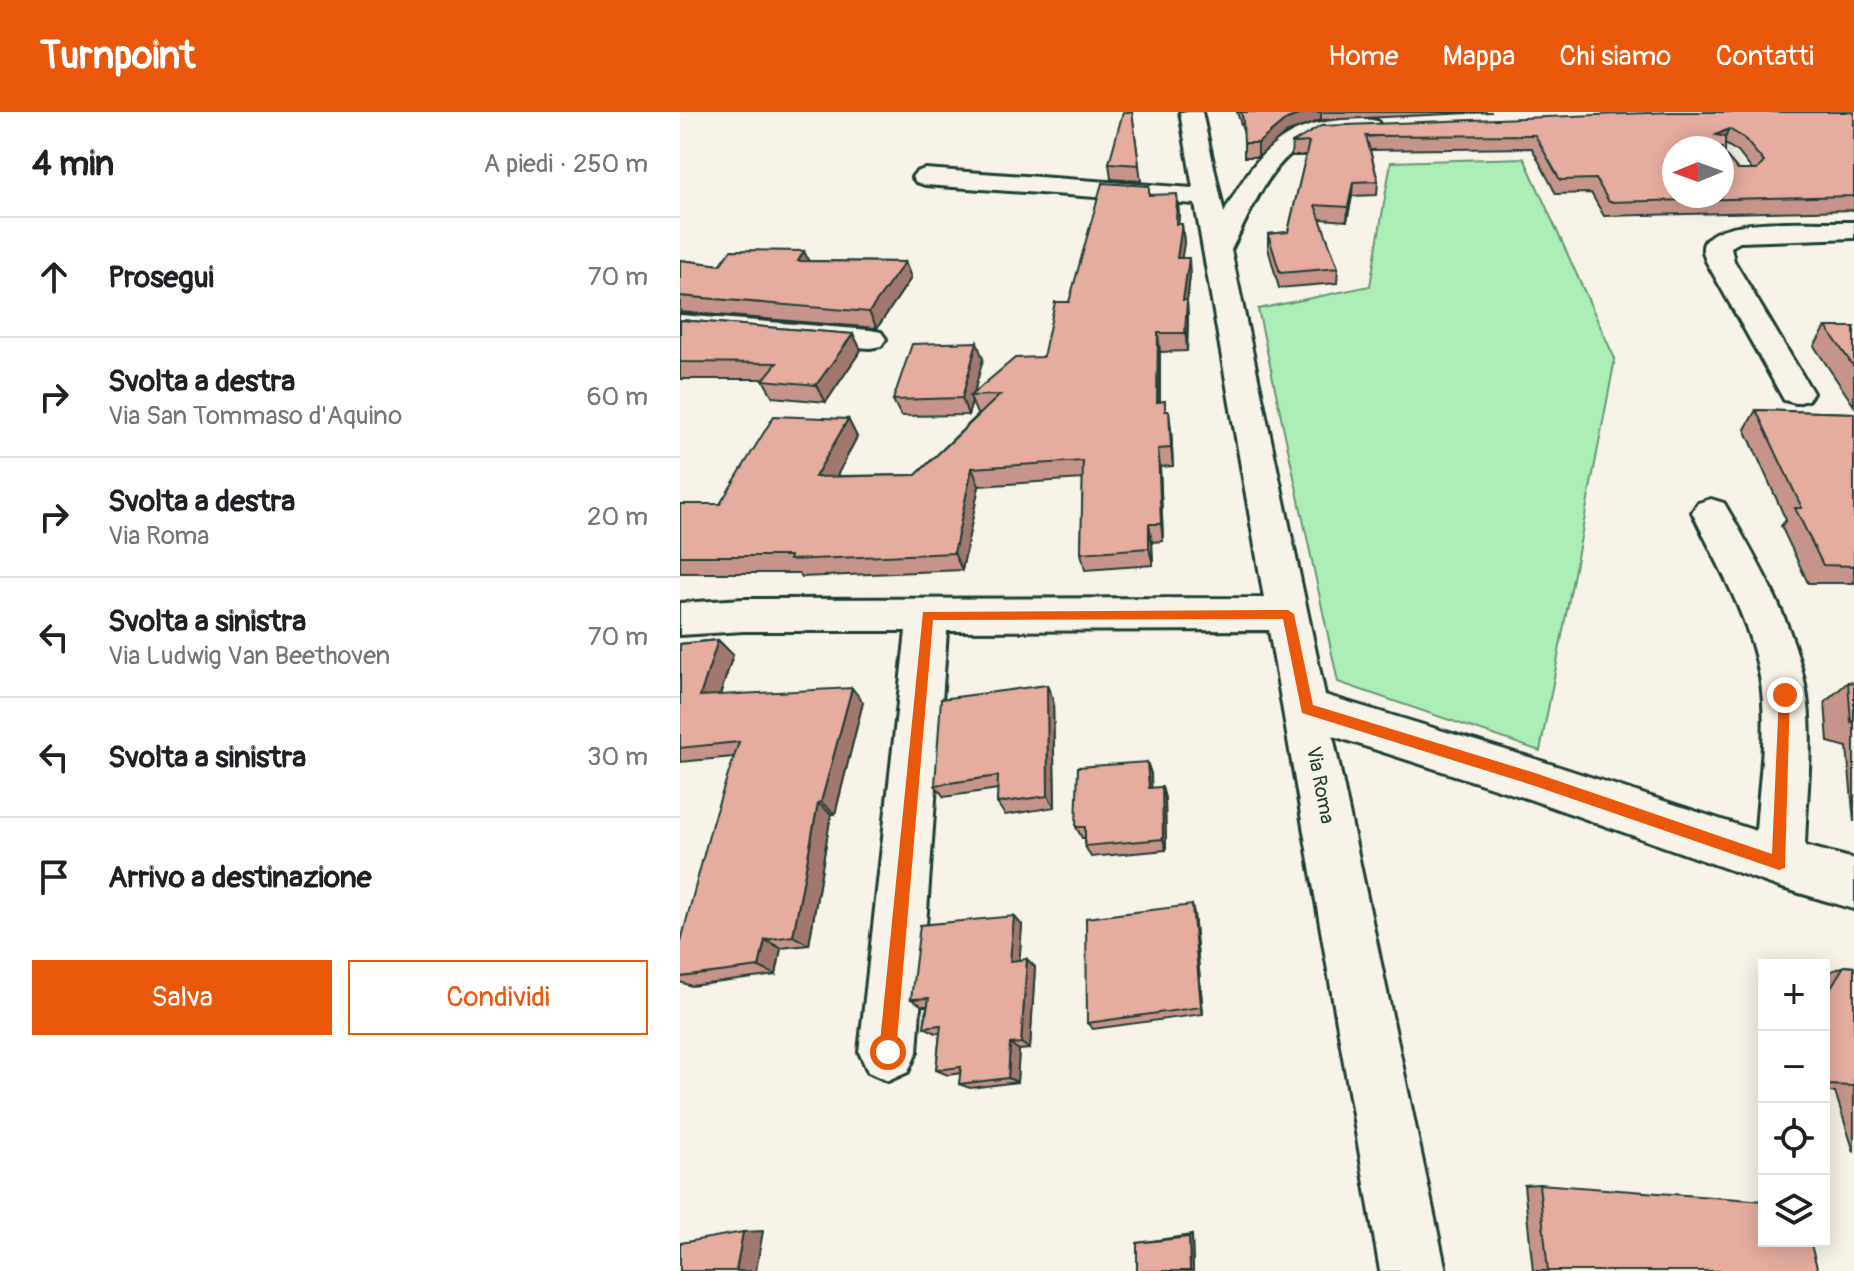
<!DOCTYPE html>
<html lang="it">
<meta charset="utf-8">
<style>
:root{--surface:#fff;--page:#f2f2f2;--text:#202124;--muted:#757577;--line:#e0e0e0;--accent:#ea580c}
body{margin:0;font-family:Pangolin,sans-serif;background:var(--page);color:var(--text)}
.controls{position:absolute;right:24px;bottom:24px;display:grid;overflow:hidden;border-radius:0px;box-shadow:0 4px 20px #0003}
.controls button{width:72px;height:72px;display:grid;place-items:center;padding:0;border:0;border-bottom:2px solid var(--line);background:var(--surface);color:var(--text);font:40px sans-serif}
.compass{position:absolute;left:982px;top:24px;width:72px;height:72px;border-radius:50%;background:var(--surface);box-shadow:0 4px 20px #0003;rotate:269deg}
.stop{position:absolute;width:24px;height:24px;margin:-18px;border:6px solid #ea580c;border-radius:50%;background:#fff}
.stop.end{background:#ea580c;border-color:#fff;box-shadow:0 2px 8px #0008}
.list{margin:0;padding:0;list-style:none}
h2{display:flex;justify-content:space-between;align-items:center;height:104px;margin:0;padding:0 32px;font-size:34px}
h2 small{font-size:26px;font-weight:400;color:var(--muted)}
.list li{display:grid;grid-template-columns:52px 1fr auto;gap:24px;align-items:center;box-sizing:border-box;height:120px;padding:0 32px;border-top:2px solid var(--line)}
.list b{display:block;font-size:30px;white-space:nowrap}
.list p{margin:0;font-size:26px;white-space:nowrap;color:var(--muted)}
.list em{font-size:26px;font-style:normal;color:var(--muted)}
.actions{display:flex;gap:16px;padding:24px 32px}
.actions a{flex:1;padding:18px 0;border:2px solid var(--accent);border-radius:0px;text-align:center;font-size:28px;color:var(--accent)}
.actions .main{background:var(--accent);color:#fff}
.icon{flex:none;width:44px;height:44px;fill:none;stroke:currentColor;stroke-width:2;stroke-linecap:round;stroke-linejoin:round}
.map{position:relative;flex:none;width:1174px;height:1159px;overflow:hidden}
header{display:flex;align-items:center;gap:48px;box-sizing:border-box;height:112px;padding:0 40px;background:var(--accent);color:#fff}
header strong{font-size:38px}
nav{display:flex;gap:44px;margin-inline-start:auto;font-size:28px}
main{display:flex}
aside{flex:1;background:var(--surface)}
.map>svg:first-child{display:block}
.green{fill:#aceeb7;stroke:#669676;stroke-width:2}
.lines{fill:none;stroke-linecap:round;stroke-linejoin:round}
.minor-casing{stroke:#1f3d34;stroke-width:6}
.minor{fill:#f7f3e8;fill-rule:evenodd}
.wall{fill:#c6948a;stroke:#1f3d34;stroke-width:2;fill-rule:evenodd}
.shaded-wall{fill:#a17870;stroke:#1f3d34;stroke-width:2}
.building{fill:#e6aca0;stroke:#1f3d34;stroke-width:2;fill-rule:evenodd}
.route{fill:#ea580c}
.labels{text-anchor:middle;stroke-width:6;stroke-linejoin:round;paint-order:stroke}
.street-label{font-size:20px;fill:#1f3d34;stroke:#f7f3e8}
</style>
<header>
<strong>Turnpoint</strong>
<nav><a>Home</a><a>Mappa</a><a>Chi siamo</a><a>Contatti</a></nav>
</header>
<main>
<aside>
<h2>4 min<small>A piedi · 250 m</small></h2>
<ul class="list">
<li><svg class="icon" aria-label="ahead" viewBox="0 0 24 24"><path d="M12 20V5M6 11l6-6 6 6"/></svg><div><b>Prosegui</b></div><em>70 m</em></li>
<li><svg class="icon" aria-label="right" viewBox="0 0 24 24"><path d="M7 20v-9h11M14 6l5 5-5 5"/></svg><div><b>Svolta a destra</b><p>Via San Tommaso d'Aquino</p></div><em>60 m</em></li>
<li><svg class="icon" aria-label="right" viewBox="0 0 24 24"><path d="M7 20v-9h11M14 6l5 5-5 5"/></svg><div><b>Svolta a destra</b><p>Via Roma</p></div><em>20 m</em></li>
<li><svg class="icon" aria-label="left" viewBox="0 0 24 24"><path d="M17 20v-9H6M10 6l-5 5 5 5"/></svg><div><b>Svolta a sinistra</b><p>Via Ludwig Van Beethoven</p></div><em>70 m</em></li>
<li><svg class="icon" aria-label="left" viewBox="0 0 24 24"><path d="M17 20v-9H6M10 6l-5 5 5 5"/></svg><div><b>Svolta a sinistra</b></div><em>30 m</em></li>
<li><svg class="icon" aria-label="arrive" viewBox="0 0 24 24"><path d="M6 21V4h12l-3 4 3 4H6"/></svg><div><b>Arrivo a destinazione</b></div></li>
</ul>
<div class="actions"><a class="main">Salva</a><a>Condividi</a></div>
</aside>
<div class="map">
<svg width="1174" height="1159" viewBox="0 0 1174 1159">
<rect width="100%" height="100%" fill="#f7f3e8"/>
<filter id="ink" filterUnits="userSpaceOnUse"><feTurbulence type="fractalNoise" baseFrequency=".0125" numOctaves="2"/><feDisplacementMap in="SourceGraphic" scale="16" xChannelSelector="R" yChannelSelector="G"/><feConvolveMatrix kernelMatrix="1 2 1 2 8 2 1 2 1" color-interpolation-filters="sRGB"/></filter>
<g filter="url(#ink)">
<path class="green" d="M844,46L935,247L860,639L658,570L578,197L690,174L711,50Z"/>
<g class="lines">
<g class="minor-casing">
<path id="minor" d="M500,0H522L544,101C571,52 594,16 653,9C668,7 683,6 697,9L701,14L697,19C679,23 660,20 642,25C593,37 572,98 551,138L645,583L852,646L1076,719C1079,669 1089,615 1080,565C1070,507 1038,453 1012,400L1018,391L1031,387L1044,391C1080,453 1120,521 1128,593C1133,638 1126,688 1125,734L1174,747V797L1099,775L852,688L653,624L766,1159H700L589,518L267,519L237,940L228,960L208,969L188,960L179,940L226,519H64L0,523V491L64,487L584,486L515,92L245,73L236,70L232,65L236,60L245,57L513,76Z
M1174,110V126L1060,130L1051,135L1054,149L1133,281L1128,288L1116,291L1104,288L1026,149C1023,141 1020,133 1028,126C1050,104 1141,111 1174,110Z
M0,203L190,218L201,220L206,227L201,234L190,236L0,221Z"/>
</g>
<use href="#minor" class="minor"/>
</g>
<path class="wall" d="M452,0L461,69L431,67L429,51Z
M557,0H812L641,8L606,21L578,45H564V22Z
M992,0H1174V98L924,104L911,81L876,82L852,36L690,38L698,69L697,83L672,84L667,109L640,107L658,156L657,171L599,176L588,136V122L608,120L626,44H611L612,31ZM1045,32L1058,40L1072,58H1058L1045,43Z
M470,82L499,100L498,112H502L504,131L501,146L510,164L507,189L508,207L507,239L480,240V289L486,299L491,317L493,354L480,355L483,429L472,430L473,453L405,458L401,441L403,367L299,374L282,458L122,465L119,461H0V392H40L168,307L177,325L156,364L236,363L299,302H297L292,290L288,303L221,304L213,288L303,247L294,280L363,245L389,190Z
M0,148L40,153L129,149L225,150L231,166L197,216L0,200Z
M0,208L173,222L181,238L146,290L93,285L83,268V267H0Z
M1146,215H1174V294L1134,234Z
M1076,298L1174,301V471H1128L1101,414L1106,408L1065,317Z
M38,528L53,543L40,583L183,590L155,702H151L129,833L101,836L96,863L11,874L0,870V833L54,645L0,650V532Z
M1168,570L1174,571V710L1167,635L1148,630L1145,590Z
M373,587L375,695L325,703L317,691L318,677L264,685L255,673Z
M467,650L471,662V676L482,675L485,687L486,738L411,745L405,734V726H402L396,715Z
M512,793L514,802L523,902L413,917L407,911Z
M342,813L339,848L355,855L350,937L339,938L337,970L290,976L279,972L281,961L268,963L256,958L260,921H256L244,915L247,894H243L231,887Z
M1164,854L1174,855V1040L1155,980H1144V862Z
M859,1072L1138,1159H853L844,1073Z
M512,1123L513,1159H457V1131Z"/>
<path class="shaded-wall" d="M626,0H641V8L606,21L578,45V31L607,7Z
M1049,17L1043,31L1036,23Z
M673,70L672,84L667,109L668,95Z
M497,82L499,100L498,130L496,112Z
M502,112L504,131L499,164L497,146Z
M124,139L132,156L118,149Z
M509,146L510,164L507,189L508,207L507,239L503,188Z
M225,150L231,166L197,216L189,200Z
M478,221L480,240L479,308L477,290Z
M173,222L181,238L146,290L136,273Z
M297,230L303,247L293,284H290L292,290L288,303L282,286Z
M489,299L491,317L493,354L491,336Z
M168,307L177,325L147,383L135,365Z
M478,337L480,355L483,429L481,412Z
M292,356L299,374L282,458L274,441Z
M469,412L472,430L473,453L469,436Z
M38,528L53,543L35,598L20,584Z
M367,573L373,587L375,695L368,684Z
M172,576L183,590L155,702L141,690Z
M467,650L471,662L472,688L469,676Z
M482,675L485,687L486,738L483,727Z
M138,691L151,702L129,833L113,824Z
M512,793L514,802L523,902L521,895Z
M334,804L342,813L339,857L330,849Z
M85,828L101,836L96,863L79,855Z
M347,847L355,855L350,937L341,931Z
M330,932L339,938L337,970L328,966Z
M83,1119L76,1159H56L63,1120Z
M512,1123L513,1159H510L509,1125Z"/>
<path class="building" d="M443,0H452L459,53L429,51Z
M561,0H626L607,7L578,31H564L563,8Z
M992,0H1174V84L929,90L916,67L880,68L855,23L686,24L698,69L673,70L668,95L635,93L658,156L600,161L588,122L608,120L629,30L612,31L641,14ZM1049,17L1064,26L1084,50L1077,58H1058L1045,43V25L1036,23ZM994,36H1042V84H994Z
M422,71L469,74V83L497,82L496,112H502L497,146H509L503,188H507L505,221H478L477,290L485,289V299H489L491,336L478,337L481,412H469V436L401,441L403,349L292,356L274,441L109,448L110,444H0V392H40L94,304L168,307L135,365L236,363L320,283L290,284L335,246L363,245L375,190H389Z
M51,138L124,139L118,149L225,150L189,200L0,184V148L40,153Z
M0,208L173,222L136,273L83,268L97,251L0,250Z
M1146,215H1174V255Z
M297,230L282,286L213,288L232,232Z
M1076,298L1174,301V454L1143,453L1115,396H1122Z
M38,528L20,584L172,576L141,690L138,691L113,824L85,828L79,855L0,865V833L33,708L59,630L0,636V532Z
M1168,570L1174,571V611L1171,610Z
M367,573L368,684L317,691L318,664L255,673L261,587Z
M467,650L469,676L482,675L483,727L405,734V715H396L398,655Z
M512,793L521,895L407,911L406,806Z
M334,804L330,849L347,847L341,931L330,932L328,966L279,972L281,955L256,958L261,913L244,915L249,886L231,887L240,813Z
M1164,854L1174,855V974L1146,973L1144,967V880H1148Z
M859,1072L1084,1089V1129H1130L1138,1159H868Z
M63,1120L56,1159H0V1131Z
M509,1125L510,1159H457V1131Z"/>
</g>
<path class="route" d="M608,498L614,502L633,593L852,660L1092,742L1099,583L1105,577L1110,579L1105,756L1099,758L852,673L622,601L603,507L253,508L216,940L214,946L208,948L202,946L199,940L243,500Z"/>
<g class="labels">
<g class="street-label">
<text transform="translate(641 673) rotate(79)" y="7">Via Roma</text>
</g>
</g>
</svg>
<div class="controls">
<button>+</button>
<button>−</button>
<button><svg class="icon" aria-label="locate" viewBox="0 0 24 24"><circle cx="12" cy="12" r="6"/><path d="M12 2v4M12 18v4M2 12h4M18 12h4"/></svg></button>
<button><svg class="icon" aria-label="layers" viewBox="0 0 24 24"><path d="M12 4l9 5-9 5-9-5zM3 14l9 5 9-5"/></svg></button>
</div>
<svg class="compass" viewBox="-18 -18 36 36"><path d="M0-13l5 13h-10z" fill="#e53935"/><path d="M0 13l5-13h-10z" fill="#757577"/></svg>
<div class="stop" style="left:208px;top:940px"></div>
<div class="stop end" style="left:1105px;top:583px"></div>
</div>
</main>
